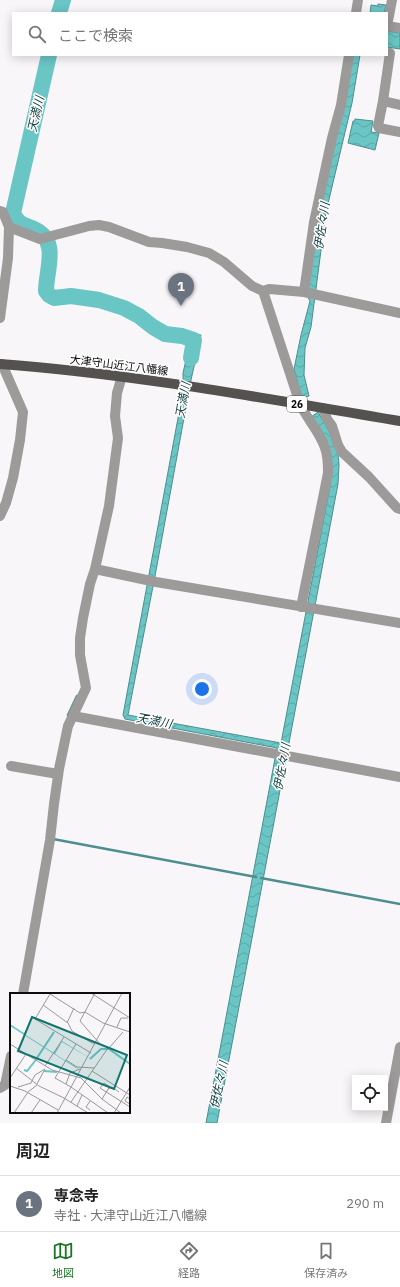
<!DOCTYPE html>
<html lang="ja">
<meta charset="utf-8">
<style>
:root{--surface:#fff;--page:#f2f2f2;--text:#222;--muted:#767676;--line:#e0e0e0;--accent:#1b7725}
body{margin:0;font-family:"IBM Plex Sans","Noto Sans JP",sans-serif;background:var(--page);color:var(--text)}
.controls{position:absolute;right:12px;bottom:12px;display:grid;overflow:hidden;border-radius:0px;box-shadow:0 2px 10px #0003}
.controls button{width:36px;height:36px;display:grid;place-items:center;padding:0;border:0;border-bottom:1px solid var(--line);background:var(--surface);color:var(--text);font:20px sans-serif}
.you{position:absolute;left:202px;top:689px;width:14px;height:14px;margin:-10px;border:3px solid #fff;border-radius:50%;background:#1a73e8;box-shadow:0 0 0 6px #1a73e833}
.badge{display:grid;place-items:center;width:26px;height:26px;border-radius:50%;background:var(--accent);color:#fff;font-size:13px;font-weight:700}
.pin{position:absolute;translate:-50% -33px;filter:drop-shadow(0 1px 2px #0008)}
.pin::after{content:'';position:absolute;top:21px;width:14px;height:12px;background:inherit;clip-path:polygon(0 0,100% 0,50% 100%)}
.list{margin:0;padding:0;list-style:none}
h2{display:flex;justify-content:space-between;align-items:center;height:52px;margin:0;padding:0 16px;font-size:17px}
h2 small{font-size:13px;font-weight:400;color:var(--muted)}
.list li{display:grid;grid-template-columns:26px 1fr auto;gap:12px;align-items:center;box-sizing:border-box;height:56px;padding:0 16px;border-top:1px solid var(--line)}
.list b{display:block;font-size:15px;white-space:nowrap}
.list p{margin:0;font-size:13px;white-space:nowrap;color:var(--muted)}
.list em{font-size:13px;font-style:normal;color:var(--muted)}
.icon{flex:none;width:22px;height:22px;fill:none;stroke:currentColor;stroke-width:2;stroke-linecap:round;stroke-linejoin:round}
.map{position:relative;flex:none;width:400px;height:1123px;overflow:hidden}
.search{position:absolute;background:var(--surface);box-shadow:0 2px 10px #0003;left:12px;right:12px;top:12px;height:44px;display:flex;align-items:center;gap:10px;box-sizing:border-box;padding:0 14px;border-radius:0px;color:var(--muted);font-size:15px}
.sheet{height:108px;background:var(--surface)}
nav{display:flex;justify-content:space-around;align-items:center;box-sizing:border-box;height:56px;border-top:1px solid var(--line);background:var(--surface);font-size:11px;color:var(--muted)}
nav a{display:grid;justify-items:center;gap:2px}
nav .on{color:var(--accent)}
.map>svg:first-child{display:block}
.water{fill:url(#water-waves);stroke:#4e8e8e}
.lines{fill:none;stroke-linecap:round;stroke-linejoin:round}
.stream{stroke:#4e8e8e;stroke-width:2.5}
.river{stroke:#6ac5c5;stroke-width:16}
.minor{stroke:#9d9b99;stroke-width:10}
.major{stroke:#54514e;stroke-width:10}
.labels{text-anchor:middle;stroke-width:3;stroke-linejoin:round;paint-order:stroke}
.shield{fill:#fff;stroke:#565556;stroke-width:1}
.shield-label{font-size:10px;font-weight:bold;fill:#0d0c0d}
.street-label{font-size:11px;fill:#0d0c0d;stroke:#fff}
.water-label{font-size:12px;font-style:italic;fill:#184343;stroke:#fff}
.inset-river{fill:none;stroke:#6ac5c5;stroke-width:2}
.inset-road{fill:none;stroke:#9b989b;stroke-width:1}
.view{fill:#0f766e;fill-opacity:0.15;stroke:#0f766e;stroke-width:2}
.inset-edge{fill:none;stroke:#0d0c0d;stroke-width:2}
</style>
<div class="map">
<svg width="400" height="1123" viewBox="0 0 400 1123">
<defs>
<pattern id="water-waves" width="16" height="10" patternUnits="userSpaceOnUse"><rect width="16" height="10" fill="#6ac5c5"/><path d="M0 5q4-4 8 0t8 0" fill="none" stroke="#5ba8a8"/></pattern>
</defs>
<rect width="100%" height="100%" fill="#f9f6fa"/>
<path class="water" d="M378,4L386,5L384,13H370L371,5L378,6Z
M387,31L400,33V49L387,47Z
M352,55H360L352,103L326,212L311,327L305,348L304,375L309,396L302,399L294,369L301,335L310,301L307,296L313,246Z
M355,119L373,121L371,132L379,133L375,150L348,143L353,121H355Z
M192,334L201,335L191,380L155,576L128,715L281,743L330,486L331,470L311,417L318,412C328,429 339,445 339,465C339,471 338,478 338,484L217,1123H206L277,748L125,719L123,715L183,391V373Z"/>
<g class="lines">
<path class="stream" d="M68,715L77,696
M53,839L256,877
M261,878L400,904"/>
<path class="river" d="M59,13L63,0
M49,55L13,213C19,225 22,224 34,229C60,241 46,269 46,291L49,295L54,298L71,296L99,300L124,308L139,316L153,327L165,334L182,336L194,340L191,358"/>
<path class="minor" d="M392,0L387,26L400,28
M356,13L358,0
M390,53L383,101L378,126L379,128L400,132
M383,101L400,105
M0,211L3,212L9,227L8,258L0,318
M9,227L40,239L89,226L99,225L109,227L149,242L162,243L187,247L209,253L224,262L252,286L263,291L269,289L304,292L400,313
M263,291L300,404C307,419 320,432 325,448C328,456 328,465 328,473L301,607
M304,292L314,222L332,138L341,105L349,55
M323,408L327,419L332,426L338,445L342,452L369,477L397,508L400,509
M0,516L6,503L13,478L20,440L23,412L2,364
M95,569L156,582L400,623
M73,716L400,777
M11,766L58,774
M23,994L50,840L54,804L59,769L68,726L86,688L80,655V638L83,618L90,584L95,569L109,506L118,438L115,416L117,393L122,376
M0,1088L5,1085L11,1056
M386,1123L400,1047"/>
<path class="major" d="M0,364C135,374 267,399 400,421"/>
</g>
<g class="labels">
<rect class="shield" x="287" y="396" width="20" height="16" rx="3"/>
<g class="shield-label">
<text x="297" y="408">26</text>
</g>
<g class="street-label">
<text transform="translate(119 365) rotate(7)" y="4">大津守山近江八幡線</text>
</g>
<g class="water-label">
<text transform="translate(36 114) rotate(-77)" y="4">天満川</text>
<text transform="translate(322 226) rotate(-82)" y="4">伊佐々川</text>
<text transform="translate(183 400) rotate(-80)" y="4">天満川</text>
<text transform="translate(154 721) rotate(11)" y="4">天満川</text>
<text transform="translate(282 767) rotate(-80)" y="4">伊佐々川</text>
<text transform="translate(219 1085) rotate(-78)" y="4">伊佐々川</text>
</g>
</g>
<g transform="translate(10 993)">
<rect width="120" height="120" fill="#f9f6fa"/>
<path d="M0,31L14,40L16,38L14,41L44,60L52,48L83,67L52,49L45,61L69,76L66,75L0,33Z" fill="#6ac5c5"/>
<path class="inset-river" d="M80,66L91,56H99L120,71M14,77L17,78L25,68L44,39M34,78L47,79"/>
<path class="inset-road" d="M81,0L120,25M85,0L70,28L91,52M33,12L58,30L62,38L82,50H86M57,30L64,15M107,34L111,25H118M0,51L42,77L71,85L92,106L111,120M91,52L99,55L113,39M81,60L25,26L40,1L70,20L75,19L93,30L120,39M56,67L67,74L84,75M35,73L54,44M6,75L29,93L54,105M82,78L120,102M0,85L16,61M27,91L35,76M56,91L60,80L70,76M0,93L15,98L48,117M8,94L21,90L25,82L35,76M61,94L45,85L66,51M61,94L98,120M100,94L94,90L90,95L120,114M98,96L102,94L109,99M54,105L78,120M92,106L100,93M120,106L117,104L115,108L120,111M61,109L98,55M67,113L72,102M80,117L76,114L80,108M4,120L18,99L27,92M21,120L30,107M47,120L112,0M104,120L120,94"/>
<path class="view" d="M22,24L117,62L104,96L8,58Z"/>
<rect width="120" height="120" class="inset-edge"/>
</g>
</svg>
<div class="controls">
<button><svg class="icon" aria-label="locate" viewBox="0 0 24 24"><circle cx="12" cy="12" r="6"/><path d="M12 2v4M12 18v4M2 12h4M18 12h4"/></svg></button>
</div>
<div class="you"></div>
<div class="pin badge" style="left:181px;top:306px;background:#6b7280">1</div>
<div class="search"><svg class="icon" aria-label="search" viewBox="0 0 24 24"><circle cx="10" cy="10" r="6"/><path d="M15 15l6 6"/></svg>ここで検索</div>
</div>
<section class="sheet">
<h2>周辺<small></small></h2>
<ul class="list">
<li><span class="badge" style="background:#6b7280">1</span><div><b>専念寺</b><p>寺社 · 大津守山近江八幡線</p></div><em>290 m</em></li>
</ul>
</section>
<nav>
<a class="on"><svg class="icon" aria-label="map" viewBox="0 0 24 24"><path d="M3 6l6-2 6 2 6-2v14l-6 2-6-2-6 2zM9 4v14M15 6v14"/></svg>地図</a>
<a><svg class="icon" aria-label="directions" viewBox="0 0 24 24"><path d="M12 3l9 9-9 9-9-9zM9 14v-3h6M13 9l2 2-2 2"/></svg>経路</a>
<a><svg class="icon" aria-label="saved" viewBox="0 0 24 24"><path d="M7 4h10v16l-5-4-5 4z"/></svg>保存済み</a>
</nav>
